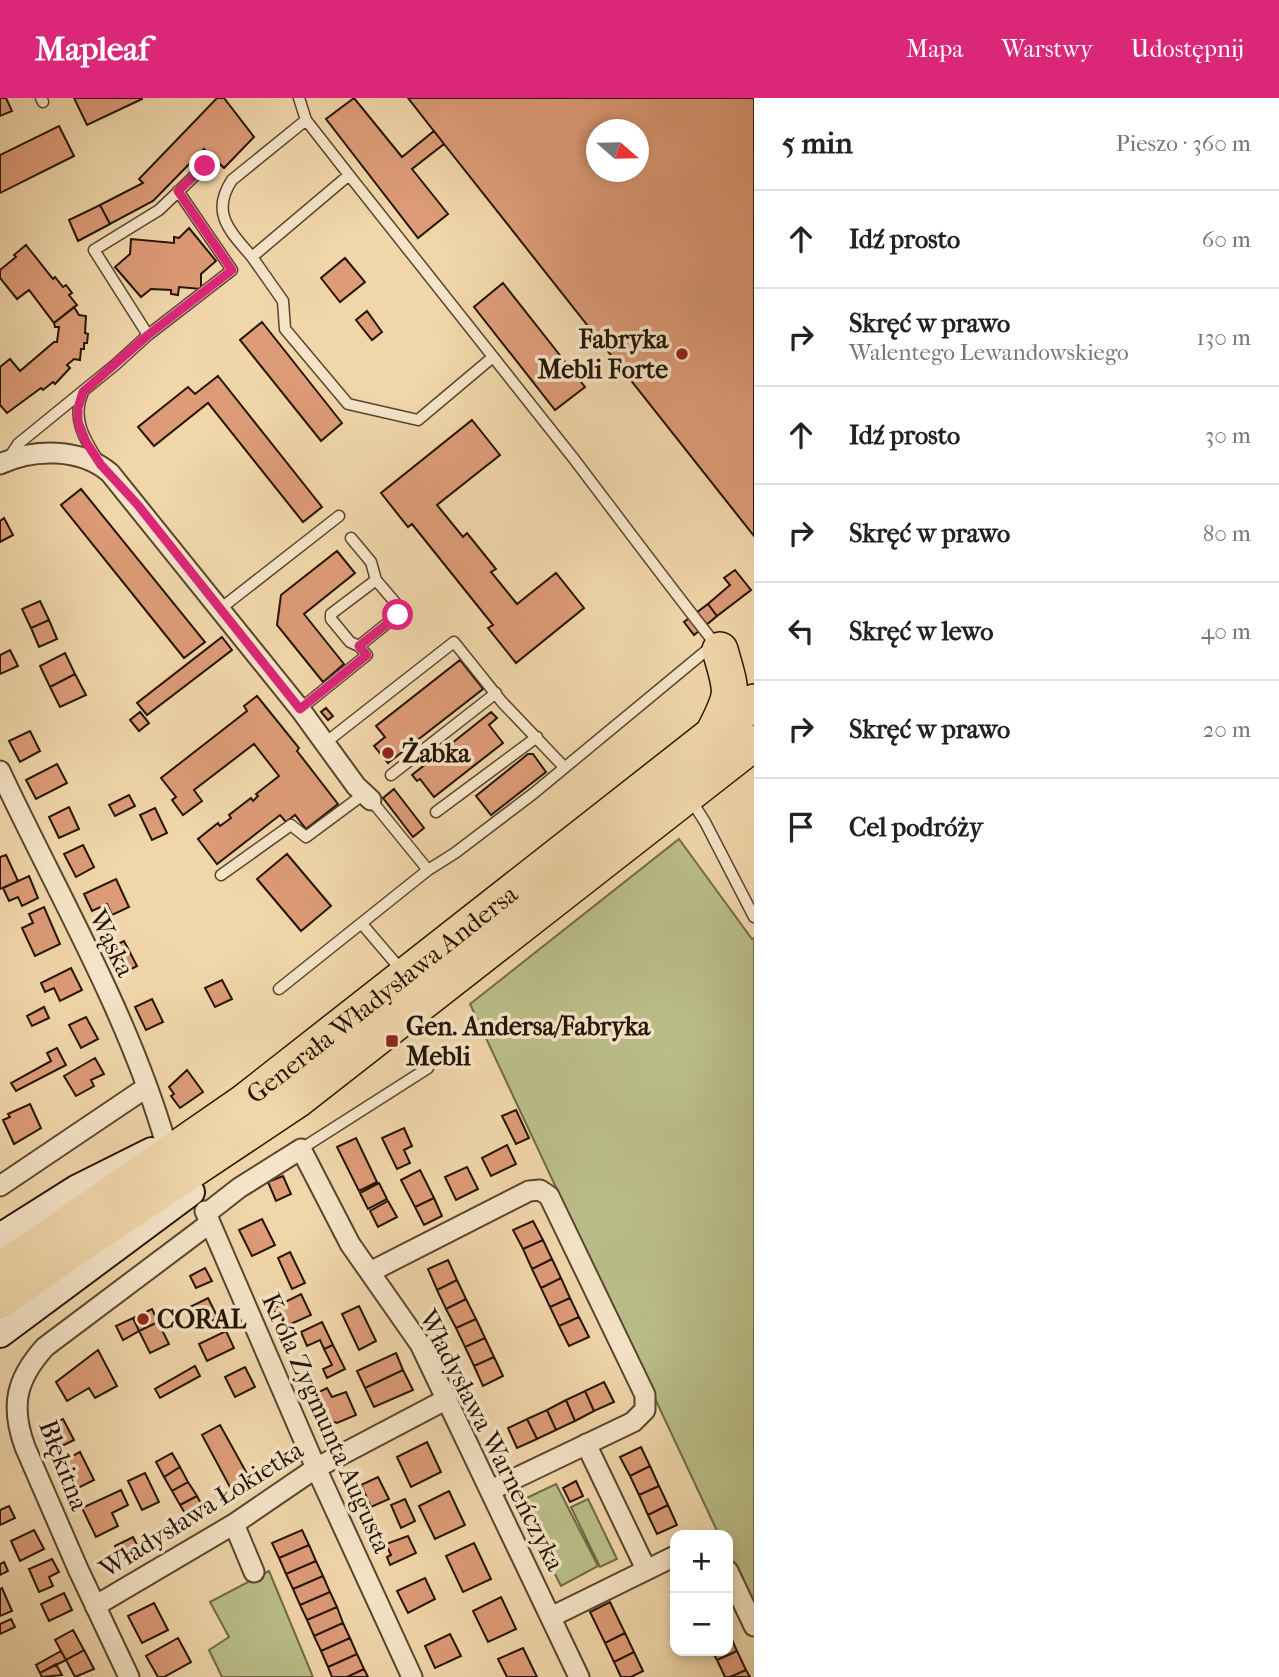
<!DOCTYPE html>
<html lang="pl">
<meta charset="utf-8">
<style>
:root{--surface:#fff;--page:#f6f6f6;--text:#222;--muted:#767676;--line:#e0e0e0;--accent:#db2777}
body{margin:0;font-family:"IM FELL French Canon",serif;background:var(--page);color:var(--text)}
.controls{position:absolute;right:21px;bottom:21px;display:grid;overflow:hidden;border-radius:14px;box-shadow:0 4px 10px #0003}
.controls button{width:63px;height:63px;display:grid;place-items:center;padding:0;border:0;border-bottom:2px solid var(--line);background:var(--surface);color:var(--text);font:35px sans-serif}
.compass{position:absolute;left:586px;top:21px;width:63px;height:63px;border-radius:50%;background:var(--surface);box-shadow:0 4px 10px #0003;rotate:110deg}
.stop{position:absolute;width:21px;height:21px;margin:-16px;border:5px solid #db2777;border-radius:50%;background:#fff}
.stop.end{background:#db2777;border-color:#fff;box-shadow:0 2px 7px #0008}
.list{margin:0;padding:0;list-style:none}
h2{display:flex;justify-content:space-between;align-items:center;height:91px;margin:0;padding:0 28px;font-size:30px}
h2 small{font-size:23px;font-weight:400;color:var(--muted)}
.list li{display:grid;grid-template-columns:46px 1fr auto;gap:21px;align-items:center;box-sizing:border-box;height:98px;padding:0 28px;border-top:2px solid var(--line)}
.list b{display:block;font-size:26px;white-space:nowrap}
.list p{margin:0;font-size:23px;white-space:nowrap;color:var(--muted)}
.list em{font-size:23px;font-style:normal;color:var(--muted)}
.icon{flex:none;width:38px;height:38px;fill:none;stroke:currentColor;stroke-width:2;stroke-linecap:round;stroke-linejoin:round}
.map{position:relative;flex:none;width:754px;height:1579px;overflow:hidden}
header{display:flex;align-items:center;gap:42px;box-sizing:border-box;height:98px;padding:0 35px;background:var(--accent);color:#fff}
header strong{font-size:33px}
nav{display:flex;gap:38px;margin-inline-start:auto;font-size:24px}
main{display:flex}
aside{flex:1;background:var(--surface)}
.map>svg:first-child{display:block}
.green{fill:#babe88;stroke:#706a47;stroke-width:2}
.building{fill:#dd9b77;stroke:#251506;stroke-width:2;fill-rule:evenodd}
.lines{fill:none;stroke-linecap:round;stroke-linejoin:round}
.lane-casing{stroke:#58452f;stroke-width:13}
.street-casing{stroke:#58452f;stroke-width:23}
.secondary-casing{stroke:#251506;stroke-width:30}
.highway-casing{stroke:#251506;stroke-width:38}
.lane{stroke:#f5e4c7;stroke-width:10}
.street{stroke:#f5e4c7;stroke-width:19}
.secondary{stroke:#f5e4c7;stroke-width:26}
.highway{stroke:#f0d6a9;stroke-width:35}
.route{stroke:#db2777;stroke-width:9}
.poi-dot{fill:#8f2418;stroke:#f5e4c7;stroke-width:2.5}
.labels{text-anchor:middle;stroke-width:7;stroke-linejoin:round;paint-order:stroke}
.poi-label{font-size:26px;font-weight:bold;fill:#251506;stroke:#f5e4c7;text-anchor:start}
.street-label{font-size:26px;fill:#251506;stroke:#f5e4c7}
</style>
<header>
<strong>Mapleaf</strong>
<nav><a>Mapa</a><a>Warstwy</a><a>Udostępnij</a></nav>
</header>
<main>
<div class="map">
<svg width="754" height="1579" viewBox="0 0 754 1579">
<rect width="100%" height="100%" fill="#f0d6a9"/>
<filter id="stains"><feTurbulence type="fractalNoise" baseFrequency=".00286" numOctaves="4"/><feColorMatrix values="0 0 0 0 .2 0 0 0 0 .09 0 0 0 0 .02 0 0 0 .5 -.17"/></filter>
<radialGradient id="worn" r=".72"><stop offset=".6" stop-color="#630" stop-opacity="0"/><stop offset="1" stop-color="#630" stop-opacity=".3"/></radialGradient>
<path class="green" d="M679,741L752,841L754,840V1513L728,1456V1437H719L470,906Z
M556,1386L598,1468L561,1488L518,1404Z
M588,1401L617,1461L600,1469L571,1409Z
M269,1473L313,1579H222L209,1552L229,1539L210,1504Z"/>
<path class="building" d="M0,0H6L12,13L0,18Z
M74,0H142V1L87,27Z
M217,0H224L254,39L224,70L204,51L153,103L110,126L100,107L143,85L139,81Z
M354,0L402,59L434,33L444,46L412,71L448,116L418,140L326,21Z
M408,0H754V438L444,46ZM596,32H638V74H596Z
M59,28L74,58L0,95V57Z
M100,107L110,126L78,143L69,122Z
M189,130L216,163L201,176V191L179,189L178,197L171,196V192L151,191L141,199L115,169L130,156L131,141L174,145V139L179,140Z
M26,147L53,181L55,179L63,189L66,187L72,195L69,197L77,207L54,225L29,192L17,201L0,180V172L16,159L14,157Z
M345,160L365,184L340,204L321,180Z
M503,185L585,289L555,312L474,209Z
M74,209L79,217L86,218L85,235L88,236L87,245H84V251H81L80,262L74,261L67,267L70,270L55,286L53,284L43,292L41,290L7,315L0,307V269L10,261L20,273L54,244H57L59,229H55L54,225Z
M367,213L382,234L372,242L356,222Z
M262,224L342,325L321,343L240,242Z
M218,278L322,409L303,424L208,305L154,348L138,329L188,289L195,296Z
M472,322L500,357L437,407L463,439L467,435L496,471L491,474L517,506L556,475L584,510L516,565L488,530L493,527L412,426L408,429L381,395Z
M81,391L205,544L184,560L61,407Z
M4,420L13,437L0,444V423Z
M337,453L355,475L304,516L344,566L323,584L277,527L281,497Z
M735,472L751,492L717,518L708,506L730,487L724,480Z
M40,503L49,522L31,530L22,511Z
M708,506L717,518L694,537L684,524Z
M49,522L57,541L39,549L31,530Z
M222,539L232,552L147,617L137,605Z
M10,552L18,568L0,576V557Z
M65,555L75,576L50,589L40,568Z
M460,562L483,591L388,665L374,648L385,639L376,628Z
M75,576L86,597L60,609L50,589Z
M257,598L299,650L297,653L338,706L306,731L295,717L286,724L280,717L217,766L198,741L218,725L220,728L231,720L229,717L251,700L253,703L258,698L256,696L279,678L254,646L194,692L202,703L183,717L172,702L176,699L161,680L247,613L244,608Z
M326,610L333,618L328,622L321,614Z
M140,614L149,625L139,633L130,622Z
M491,614L497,620L489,627L503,645L434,699L420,681L417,683L412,677Z
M30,633L40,653L20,664L9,643Z
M528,656H533L546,674L491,717L476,698Z
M57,666L67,685L36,701L26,682Z
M394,691L424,730L413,739L383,700Z
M129,697L135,708L115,718L109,707Z
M69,709L79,731L59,740L49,719Z
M155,710L167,735L152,742L140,717Z
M83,747L94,769L76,779L64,756Z
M287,756L331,808L301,833L257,781Z
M6,757L18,783L0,791V759Z
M29,778L38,800L22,808L18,799L9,803L3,790Z
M116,781L129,809L112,817L107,806L92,813L84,796Z
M44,809L60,846L35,858L22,830L33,825L29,816Z
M124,843L137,868L120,877L107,851Z
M71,870L82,892L60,903L54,890L45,894L41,885Z
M222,882L232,901L215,909L205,890Z
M152,901L163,924L146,932L135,909Z
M44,909L49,920L32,928L27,918Z
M86,919L98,941L81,950L69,927Z
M57,950L66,967L16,993L11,985L51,963L47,955Z
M95,960L104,976L91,982L94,988L76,998L64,978Z
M187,972L203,994L180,1010L171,998L174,996L169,989Z
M30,1006L41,1030L14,1046L3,1022L10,1019L8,1016Z
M516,1012L529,1040L516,1046L502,1018Z
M404,1030L412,1048L404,1052L410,1065L397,1071L382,1040Z
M356,1040L377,1084L359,1093L337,1049Z
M507,1047L516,1066L491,1078L482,1060Z
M467,1069L478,1091L456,1102L445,1079Z
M420,1072L434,1100L415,1109L401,1082Z
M283,1078L291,1096L276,1103L268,1084Z
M379,1085L387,1101L368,1111L360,1095Z
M434,1100L442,1118L424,1127L415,1109Z
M388,1103L397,1119L378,1129L370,1113Z
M262,1121L275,1147L252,1158L239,1132Z
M533,1123L543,1142L523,1151L513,1132Z
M543,1142L552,1161L532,1171L523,1151Z
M290,1154L305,1185L292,1191L278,1160Z
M552,1161L561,1180L541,1190L532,1171Z
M448,1162L457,1182L437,1192L428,1171Z
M205,1170L212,1183L196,1190L190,1178Z
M561,1180L570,1200L550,1209L541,1190Z
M457,1182L466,1201L446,1211L437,1192Z
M301,1196L311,1217L282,1230L273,1210Z
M208,1200L218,1220L198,1230L188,1210Z
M570,1200L579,1219L559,1228L550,1209Z
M466,1201L476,1221L456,1230L446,1211Z
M359,1208L376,1243L359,1252L342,1216Z
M152,1211L158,1224L139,1233L133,1220Z
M579,1219L589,1239L569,1248L559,1228Z
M133,1220L139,1233L123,1242L116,1228Z
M476,1221L485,1240L465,1249L456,1230Z
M158,1224L169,1246L150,1255L139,1233Z
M322,1224L333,1247L324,1251L320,1242L307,1248L301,1234Z
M226,1233L234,1250L207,1263L199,1246Z
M485,1240L494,1259L474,1268L465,1249Z
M333,1247L345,1271L327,1280L323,1271L332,1267L324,1251Z
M98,1252L117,1288L95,1300L89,1290L67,1303L56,1284Z
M396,1255L403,1272L365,1290L357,1273Z
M494,1259L503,1278L483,1288L474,1268Z
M195,1268L200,1278L160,1300L155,1291Z
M245,1269L255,1289L235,1299L225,1279Z
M403,1272L413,1292L374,1309L365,1290Z
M604,1284L614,1304L594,1313L585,1293Z
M327,1290L332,1299L346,1294L356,1317L337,1325L323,1320L311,1298Z
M585,1293L594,1313L575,1323L566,1302Z
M566,1302L575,1323L556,1332L547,1312Z
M547,1312L556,1332L537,1341L527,1321Z
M63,1321L74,1342L54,1352L43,1331Z
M527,1321L537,1341L517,1350L508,1330Z
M220,1327L250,1381L231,1391L202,1337Z
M427,1344L441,1374L411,1389L397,1359Z
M641,1349L650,1368L630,1378L620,1359Z
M80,1354L94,1382L76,1391L62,1364Z
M172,1355L180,1369L164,1379L156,1364Z
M650,1368L659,1388L639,1397L630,1378Z
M180,1369L188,1384L172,1393L164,1379Z
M145,1375L159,1404L142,1412L128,1383Z
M378,1379L389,1401L371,1409L361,1387Z
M576,1383L583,1398L570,1404L563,1390Z
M188,1384L197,1398L180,1407L172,1393Z
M659,1388L668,1407L648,1417L639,1397Z
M121,1392L128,1407L112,1415L118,1428L96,1439L82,1410Z
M449,1393L465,1427L435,1441L419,1408Z
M197,1398L205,1413L189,1422L180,1407Z
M405,1401L415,1423L401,1430L391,1407Z
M668,1407L677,1427L657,1436L648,1417Z
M9,1408L15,1420L0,1427V1412Z
M34,1432L44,1451L20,1463L11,1443Z
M302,1432L309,1447L279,1460L272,1445Z
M408,1438L416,1455L390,1467L387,1459L391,1457L386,1446Z
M133,1439L139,1451L121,1460L115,1448Z
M474,1445L491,1481L463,1494L446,1458Z
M309,1447L316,1463L286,1476L279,1460Z
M52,1461L59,1474L49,1479L53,1488L39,1494L29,1471Z
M316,1463L323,1478L293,1491L286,1476Z
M4,1464L8,1473L0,1477V1466Z
M323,1478L330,1494L300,1507L293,1491Z
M425,1480L435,1501L408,1515L397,1493Z
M2,1490L12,1513L0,1518V1491Z
M330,1494L337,1509L307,1522L300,1507Z
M64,1495L72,1512L49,1523L41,1506Z
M501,1499L516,1531L488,1544L473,1513Z
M610,1504L625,1535L605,1545L590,1514Z
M154,1505L168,1532L142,1545L128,1518Z
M337,1509L343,1525L314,1538L307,1522Z
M11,1521L15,1529L0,1536V1526Z
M343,1525L350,1540L321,1553L314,1538Z
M73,1532L84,1552L66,1562L55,1542Z
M728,1533L737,1553L717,1562L712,1553H728Z
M625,1535L634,1554L614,1564L605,1545Z
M450,1536L461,1558L435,1570L425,1548Z
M178,1540L191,1564L164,1579H158L146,1558Z
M350,1540L357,1556L328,1569L321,1553Z
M523,1550L537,1579H507L498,1561Z
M84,1552L94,1571L75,1579L66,1562Z
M61,1553L66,1562L40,1575L36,1567Z
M737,1553L746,1572L730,1579H725L717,1562Z
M634,1554L643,1573L631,1579H621L614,1564Z
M357,1556L364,1571L347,1579H332L328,1569Z
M56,1566L62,1577L42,1579L40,1575Z
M364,1571L368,1579H347Z
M746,1572L750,1579H730Z"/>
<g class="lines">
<g class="lane-casing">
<path id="lane" d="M41,0L43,4
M299,0L306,22L349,77
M252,159C230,133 210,115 232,82L306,22
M148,237L94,152L159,112L205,68
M493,259L418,322L348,306L285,231L283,203L252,159L349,77C424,172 499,266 574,361C621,423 668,486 716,547
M83,294C71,321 85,342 99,364
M9,360L18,346L115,267L148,237L232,172L178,93
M220,511L339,418
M359,548L350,544L331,521V516L376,482
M300,611L367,557L359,548L400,515L399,509L376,482L371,464L351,440
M325,645L454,544L502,604L564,669
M391,677L496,595
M371,702L428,772L455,755L534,695L713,547
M691,702L705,724L754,819
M436,714L537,639
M221,777L291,727L306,739L364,696
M362,826L403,874
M279,891L428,772
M301,1051L428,970"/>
</g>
<g class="street-casing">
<path id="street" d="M0,366C34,350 81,350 110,375L300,611L356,688L371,702
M0,673C57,795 128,915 166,1046
M0,1088L147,989
M205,1113L316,1370L412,1579
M207,1115L239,1090L301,1051L350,1146L420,1246L579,1579
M370,1174L529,1093L540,1092L549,1098L645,1297V1312L633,1324L491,1392
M586,1346L646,1471
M234,1426L254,1474
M728,1473L754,1528
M95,1508L234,1426L316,1370L447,1301
M551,1519L675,1458
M129,1579L78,1471L25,1349C10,1308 16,1281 45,1249L210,1125"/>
</g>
<g class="secondary-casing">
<path id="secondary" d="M0,1139L76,1091L152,1053
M0,1236L191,1094"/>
</g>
<g class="highway-casing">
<g id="highway">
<path d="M714,634C735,593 732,595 720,552"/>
<path id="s1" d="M0,1173L243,1005L754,604"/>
<path d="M0,1202L78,1148L297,1002L754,645"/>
</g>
</g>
<use href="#lane" class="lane"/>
<use href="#street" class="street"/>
<use href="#secondary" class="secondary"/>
<use href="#highway" class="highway"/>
</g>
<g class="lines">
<path class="route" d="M205,68L178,93L232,172L148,237L83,294L78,310V324L86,344L101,367L137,406L300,611L367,557L359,548L398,517"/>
</g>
<g class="poi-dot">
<circle cx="682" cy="256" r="7"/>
<circle cx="388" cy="655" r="7"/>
<rect x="385" y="936" width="14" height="14" rx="3.5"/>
<circle cx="143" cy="1221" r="7"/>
</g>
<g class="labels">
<g class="poi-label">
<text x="668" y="250" text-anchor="end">Fabryka<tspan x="668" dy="30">Mebli Forte</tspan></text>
<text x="402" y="664">Żabka</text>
<text x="406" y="937">Gen. Andersa/Fabryka<tspan x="406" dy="30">Mebli</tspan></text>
<text x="157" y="1230">CORAL</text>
</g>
<g class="street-label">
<text transform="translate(112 845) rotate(64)" y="9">Wąska</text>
<text dy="9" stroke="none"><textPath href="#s1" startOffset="472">Generała Władysława Andersa</textPath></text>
<text transform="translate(327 1325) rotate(66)" y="9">Króla Zygmunta Augusta</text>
<text transform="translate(492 1342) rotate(63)" y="9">Władysława Warneńczyka</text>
<text transform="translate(64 1367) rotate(69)" y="9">Błękitna</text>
<text transform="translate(201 1411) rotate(-32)" y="9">Władysława Łokietka</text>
</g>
</g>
<rect width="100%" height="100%" filter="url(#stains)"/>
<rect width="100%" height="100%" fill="url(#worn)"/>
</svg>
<div class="controls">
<button>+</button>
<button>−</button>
</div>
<svg class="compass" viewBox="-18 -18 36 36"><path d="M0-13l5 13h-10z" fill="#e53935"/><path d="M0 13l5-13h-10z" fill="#767676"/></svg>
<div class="stop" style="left:398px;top:517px"></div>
<div class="stop end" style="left:205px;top:68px"></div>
</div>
<aside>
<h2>5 min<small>Pieszo · 360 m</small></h2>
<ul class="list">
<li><svg class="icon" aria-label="ahead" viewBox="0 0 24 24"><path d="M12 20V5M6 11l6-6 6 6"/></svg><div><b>Idź prosto</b></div><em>60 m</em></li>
<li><svg class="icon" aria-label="right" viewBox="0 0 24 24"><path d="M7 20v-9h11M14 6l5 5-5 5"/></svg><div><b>Skręć w prawo</b><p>Walentego Lewandowskiego</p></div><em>130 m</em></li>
<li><svg class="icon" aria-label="ahead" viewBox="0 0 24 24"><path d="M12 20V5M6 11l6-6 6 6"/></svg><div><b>Idź prosto</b></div><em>30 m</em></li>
<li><svg class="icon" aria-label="right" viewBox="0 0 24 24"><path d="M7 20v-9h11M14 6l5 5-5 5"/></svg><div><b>Skręć w prawo</b></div><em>80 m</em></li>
<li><svg class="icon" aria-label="left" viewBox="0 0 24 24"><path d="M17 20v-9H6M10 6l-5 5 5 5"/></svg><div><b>Skręć w lewo</b></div><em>40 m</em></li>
<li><svg class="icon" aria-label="right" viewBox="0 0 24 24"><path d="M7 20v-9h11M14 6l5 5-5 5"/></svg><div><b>Skręć w prawo</b></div><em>20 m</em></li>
<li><svg class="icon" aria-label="arrive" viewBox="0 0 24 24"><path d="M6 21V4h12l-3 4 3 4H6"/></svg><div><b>Cel podróży</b></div></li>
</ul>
</aside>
</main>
